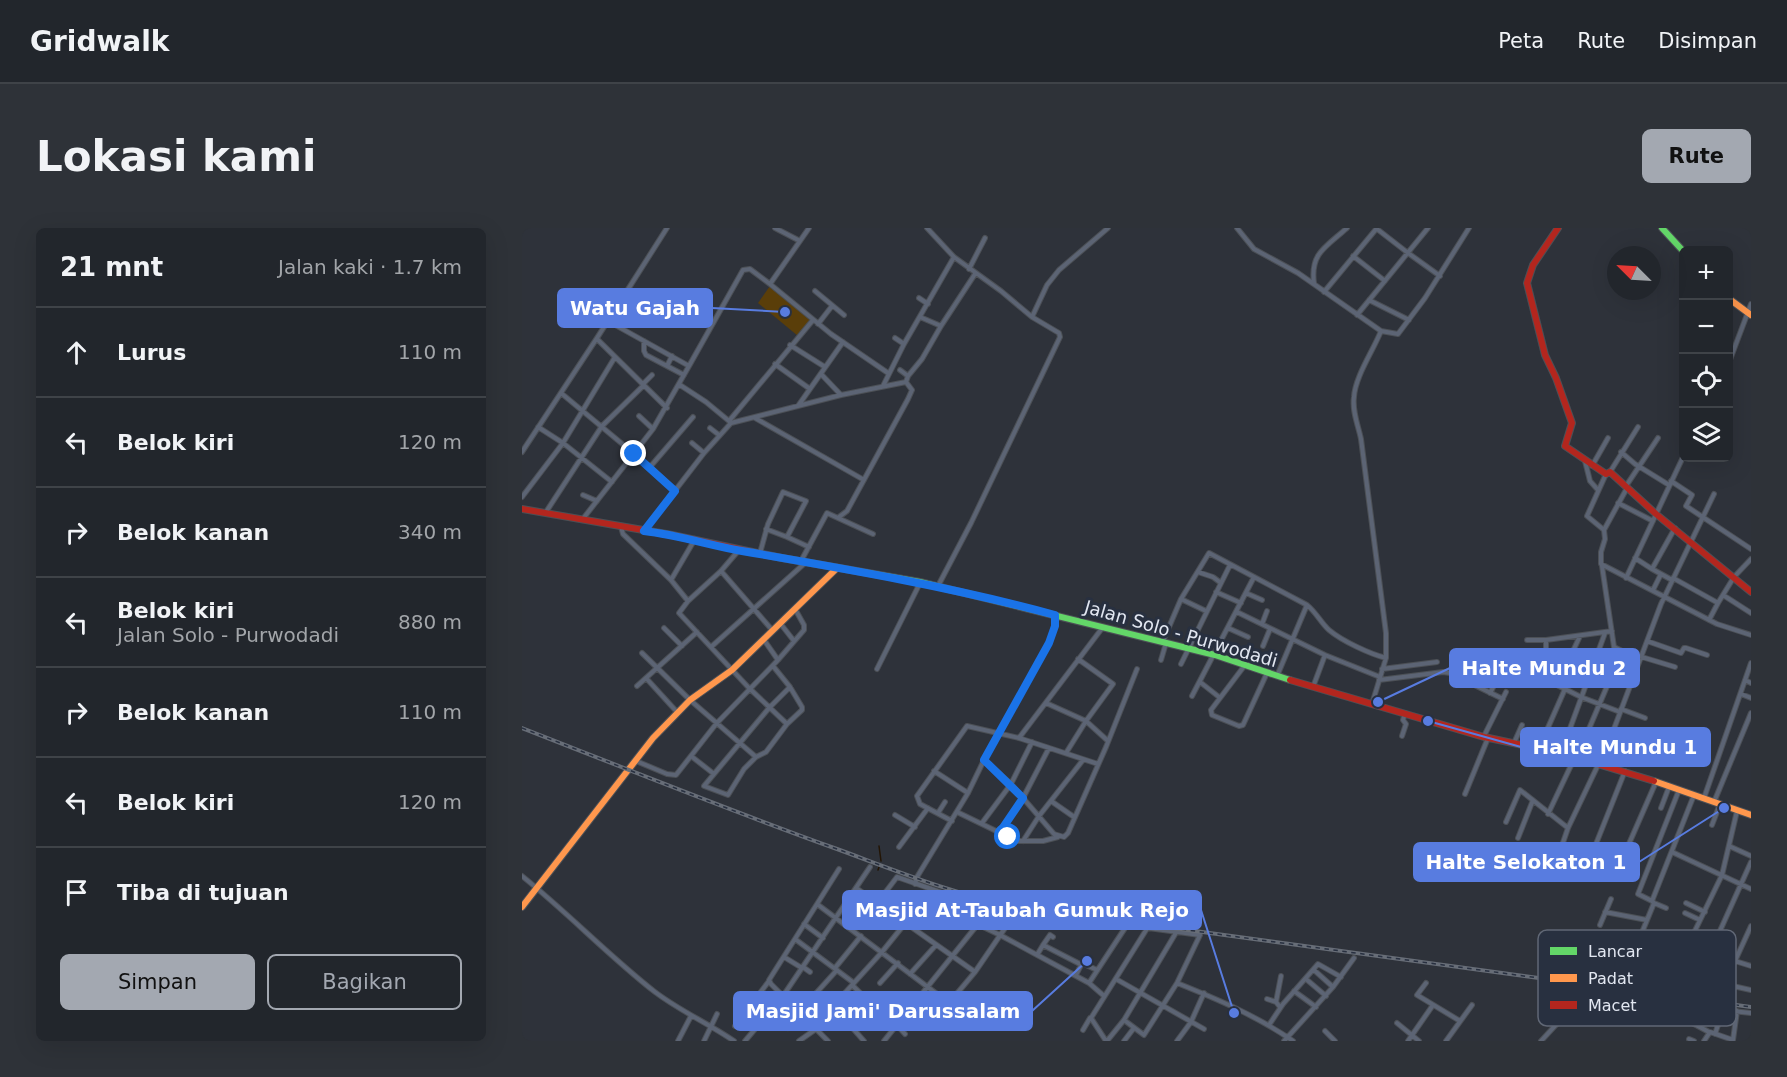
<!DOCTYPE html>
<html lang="id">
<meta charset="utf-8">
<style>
:root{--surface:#22262c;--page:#2e3238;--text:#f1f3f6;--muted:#a2a5a9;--line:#3f4348;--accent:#a3a8b1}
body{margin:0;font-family:"DejaVu Sans",sans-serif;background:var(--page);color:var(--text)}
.controls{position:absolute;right:18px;top:18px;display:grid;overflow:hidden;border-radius:9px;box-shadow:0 6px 24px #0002}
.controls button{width:54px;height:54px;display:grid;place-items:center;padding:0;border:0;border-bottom:2px solid var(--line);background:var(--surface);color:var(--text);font:30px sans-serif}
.compass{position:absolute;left:1085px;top:18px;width:54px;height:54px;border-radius:50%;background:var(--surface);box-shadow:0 6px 24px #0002;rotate:294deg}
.stop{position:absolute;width:18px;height:18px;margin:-14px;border:4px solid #1a73e8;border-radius:50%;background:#fff}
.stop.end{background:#1a73e8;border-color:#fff;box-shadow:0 2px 6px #0008}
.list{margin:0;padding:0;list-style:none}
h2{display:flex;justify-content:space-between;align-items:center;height:78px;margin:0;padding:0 24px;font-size:26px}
h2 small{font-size:20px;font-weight:400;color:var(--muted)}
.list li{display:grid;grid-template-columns:39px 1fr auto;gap:18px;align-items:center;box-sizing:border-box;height:90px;padding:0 24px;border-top:2px solid var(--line)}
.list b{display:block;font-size:22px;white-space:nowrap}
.list p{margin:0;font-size:20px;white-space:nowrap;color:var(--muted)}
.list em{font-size:20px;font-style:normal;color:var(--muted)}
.actions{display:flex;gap:12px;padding:18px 24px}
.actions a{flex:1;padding:14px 0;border:2px solid var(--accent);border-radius:9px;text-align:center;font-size:21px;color:var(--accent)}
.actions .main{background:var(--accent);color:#111}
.icon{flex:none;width:33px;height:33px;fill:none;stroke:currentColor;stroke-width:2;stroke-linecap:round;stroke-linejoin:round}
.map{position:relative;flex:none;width:1229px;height:813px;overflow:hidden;border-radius:9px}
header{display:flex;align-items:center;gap:36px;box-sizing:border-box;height:84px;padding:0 30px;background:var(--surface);border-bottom:2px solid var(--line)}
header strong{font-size:28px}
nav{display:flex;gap:33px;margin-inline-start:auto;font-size:21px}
.intro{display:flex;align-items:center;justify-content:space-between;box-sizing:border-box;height:144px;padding:0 36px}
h1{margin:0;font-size:42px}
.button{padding:15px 27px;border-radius:9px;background:var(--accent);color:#111;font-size:21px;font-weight:700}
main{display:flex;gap:36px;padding:0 36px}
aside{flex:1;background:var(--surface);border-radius:9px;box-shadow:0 6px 24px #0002}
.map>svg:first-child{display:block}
.green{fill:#5a3e09}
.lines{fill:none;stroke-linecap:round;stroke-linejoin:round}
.stream{stroke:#231505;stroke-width:1.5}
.street-casing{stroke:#4c5056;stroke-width:6}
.fast-casing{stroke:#4c5056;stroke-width:8}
.slow-casing{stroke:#4c5056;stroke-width:8}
.jam-casing{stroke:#4c5056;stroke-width:8}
.street{stroke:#5c6474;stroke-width:4}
.fast{stroke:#63d668;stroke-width:6}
.slow{stroke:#ff974d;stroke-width:6}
.jam{stroke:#b3261e;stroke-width:6}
.rail-casing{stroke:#676d77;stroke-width:4}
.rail{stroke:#283040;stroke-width:1.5;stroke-dasharray:4.5;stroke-linecap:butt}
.route{stroke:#1a73e8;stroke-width:8}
.labels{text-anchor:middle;stroke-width:6;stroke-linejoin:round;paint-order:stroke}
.street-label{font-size:18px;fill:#e2e7f1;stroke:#283040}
.key{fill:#283040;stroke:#606775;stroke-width:1.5}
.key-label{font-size:16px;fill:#e2e7f1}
.leader{fill:none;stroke:#587ce0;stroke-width:2}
.callout-dot{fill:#587ce0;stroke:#283040;stroke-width:2}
.callout{fill:#587ce0;stroke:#587ce0;stroke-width:2}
.callout-label{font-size:20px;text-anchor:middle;font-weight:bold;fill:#fff}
</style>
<header>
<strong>Gridwalk</strong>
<nav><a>Peta</a><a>Rute</a><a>Disimpan</a></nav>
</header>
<div class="intro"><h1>Lokasi kami</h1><a class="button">Rute</a></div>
<main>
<aside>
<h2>21 mnt<small>Jalan kaki · 1.7 km</small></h2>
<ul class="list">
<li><svg class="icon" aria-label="ahead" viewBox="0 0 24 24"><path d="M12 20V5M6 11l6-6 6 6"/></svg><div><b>Lurus</b></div><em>110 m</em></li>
<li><svg class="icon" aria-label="left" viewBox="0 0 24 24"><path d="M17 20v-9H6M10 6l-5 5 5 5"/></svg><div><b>Belok kiri</b></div><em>120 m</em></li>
<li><svg class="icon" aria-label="right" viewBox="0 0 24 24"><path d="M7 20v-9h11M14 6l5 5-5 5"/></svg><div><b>Belok kanan</b></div><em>340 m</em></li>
<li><svg class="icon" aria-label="left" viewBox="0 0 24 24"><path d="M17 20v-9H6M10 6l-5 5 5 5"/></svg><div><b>Belok kiri</b><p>Jalan Solo - Purwodadi</p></div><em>880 m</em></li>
<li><svg class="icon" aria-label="right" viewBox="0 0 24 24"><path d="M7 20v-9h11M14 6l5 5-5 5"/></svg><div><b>Belok kanan</b></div><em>110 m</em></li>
<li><svg class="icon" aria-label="left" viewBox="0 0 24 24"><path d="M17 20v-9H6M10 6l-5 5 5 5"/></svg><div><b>Belok kiri</b></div><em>120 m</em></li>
<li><svg class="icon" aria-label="arrive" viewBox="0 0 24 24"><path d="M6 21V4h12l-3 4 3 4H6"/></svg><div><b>Tiba di tujuan</b></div></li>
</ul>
<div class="actions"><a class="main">Simpan</a><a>Bagikan</a></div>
</aside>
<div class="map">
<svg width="1229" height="813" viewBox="0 0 1229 813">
<rect width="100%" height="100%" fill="#2e323a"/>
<path class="green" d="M248,58L289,93L276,108L236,75Z"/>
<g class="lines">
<path class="stream" d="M357,618L359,633
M356,642L357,639
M1138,756V763
M1137,770V768"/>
<g class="street-casing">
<path id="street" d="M253,0L278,13
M287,0L248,56L309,106L366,145
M405,0L432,29L479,63L510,89L525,57L537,42L586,0
M715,0L732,21L776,45L859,103L876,106L903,70L947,0
M855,1L886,25L918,48
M831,28L863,53
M447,41L463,10
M792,55C788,25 804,19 825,0
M293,63L322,87
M802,64L855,0
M397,70L406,76
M847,72L887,92
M835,87L906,0
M398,89L419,98
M291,92L207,193L209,195L319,167L384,154
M296,96L310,78
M373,110L382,116
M75,111L145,180
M122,113V123L124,127L162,147
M268,117L303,139
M253,136L288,161
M1206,137L1229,76
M145,138L150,128
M167,138L221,42L228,41L248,56
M378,142L386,148
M299,146L319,167
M384,154L386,148L400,131L419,98L453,46
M121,156L130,147
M158,157L184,174L207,193
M361,158L382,116L432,29
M39,165L128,239L153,263
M276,178L321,114
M117,188L131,201
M233,190L342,252
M16,199L41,215L90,254
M188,200L197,207
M170,215L182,225
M0,224L75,110L145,0
M1099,224L1113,236L1147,257
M1063,233L1068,253L1076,262
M1070,238L1086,210
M128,239L171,189
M1088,244L1116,199
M1149,253L1170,267L1164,278L1229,321
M1104,258L1136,210
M1105,260L1082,302L1083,311L1079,324V336L1195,396L1229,407
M61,267L75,273
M0,269L41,215L93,129
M1096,275L1131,293
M24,284L80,198L122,157
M317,289L325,283L386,171L390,162L384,154
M60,292L131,201L167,138L86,93
M99,299L101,306L149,352L166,373
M244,301L265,309
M1082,302L1065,288L1084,246
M122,303L182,225L209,195
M217,322L199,343L166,373L157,385L227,460L265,496
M238,325L246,296L261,264L284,273L265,309L287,319
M1113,330L1130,341L1153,300
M279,333L305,285L351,306
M1080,338L1092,419L1100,423L1153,439
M1130,341L1150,352
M199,343L251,403
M676,344L691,349L699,355
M1104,350L1162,227
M1151,350L1196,375L1212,349L1229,331
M149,352L173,311
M416,358L449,295L538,109L537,105L510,89
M1131,362L1139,346
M694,364L719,375
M724,365L740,372
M1201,367L1229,385
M659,371L684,383
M715,384L803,427L858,449
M1187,392L1196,375
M258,395L272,413
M740,396L745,383
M142,400L160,418
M706,400L726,409
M242,412L256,432
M1005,412H1024L1090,403
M641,413L659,371L687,325L785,377C794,384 799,395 807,402C820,413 848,426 864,430
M1125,413L1159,425L1162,420H1164L1185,427
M741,418L748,401
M189,419L283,335
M120,425L168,472L234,529
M639,432L644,415
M659,436L708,337
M723,437L689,482L690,487L717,498L721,497L745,445
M251,438L268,459L280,479V482L265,496L244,524L234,529L222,541L206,567L182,558L247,480L268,459
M355,441L398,355
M860,441L915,434
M997,443L1013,446L1059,469L1098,484
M1069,445L1109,456
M1013,446L1024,422V412
M755,448L785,377
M124,450L155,484
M857,452L921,444L928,445L981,471
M1223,452L1229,455
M678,454L697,469
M115,458L175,404
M1038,458L1044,444V438L1058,408
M791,459L803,427
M968,465L985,433
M1219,466L1229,470
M670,468L732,349
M524,475L564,493L586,513
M850,476L864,430V405L839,211C836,197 830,183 832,169C833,149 851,123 859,103
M1099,481L1123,490
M880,508L884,496L881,492L883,485
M962,508L984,464
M497,510L581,399
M1087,514L1118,526
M992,515L1000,497
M1017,520L1043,461
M544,525L564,493L591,456L556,431
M1039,525L1083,405
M169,528L192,546
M1055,529L1100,423
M462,532L489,556L532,606L542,609L546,605L584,519L615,441
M114,533L145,546L154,547L194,496L256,432L282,402V397L273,381
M412,543L446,565
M943,566L966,510
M1182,570L1229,435
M529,573L552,589
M1192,574L1229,485
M1139,580L1147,559
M1215,583L1200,647L1166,717L1213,733L1201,757V782L1229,785
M435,584L495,613H521L536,609
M416,585L423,574
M1026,586L1053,529
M373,587L393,599
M430,593L398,576L395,568L445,498L497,510L576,536
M984,594L998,562L1046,600
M460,595L489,556L510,514
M1190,597L1198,576
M478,604L501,570L527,520
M996,610L1011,572
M501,613L517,588L561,532
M1207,618L1229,628
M377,619L406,580
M1150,624L1229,661
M1025,625L1092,650L1134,554
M1036,629L1046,600L1087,514L1139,376L1192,266
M1064,641L1103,543
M0,648C46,685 87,728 133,764C158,783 186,795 212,813
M393,656L395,649L446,565L462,532L527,415L533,398V387
M334,660L453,744
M1130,673L1116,666L1157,562
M356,674L375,649L438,671L433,683L434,686L478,707L567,755L605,697
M1132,675L1144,680
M1164,675L1183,684
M295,676L317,641
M1083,684L1125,692
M1163,685L1178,692
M560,691L678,707L655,755L622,807L602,792
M282,696L301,710
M1078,697L1089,671
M1229,698L1213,733L1229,738
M1101,705L1119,707
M1150,710L1162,715
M273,711L332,755
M521,717L528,707L531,709
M1188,725L1229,634
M515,727L521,717L558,736
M262,729L280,740
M1156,734L1162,715L1166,717
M281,739L288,744
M313,740L339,708
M1105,741L1132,675L1130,673L1172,567
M792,742L811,759
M1149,745L1186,751
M388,746L414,717
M554,747L560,735L575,742
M1167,747L1169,739L1183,742L1190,726
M594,751L682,801
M784,751L804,768
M358,755L376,735
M567,755L582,768
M655,755C695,771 735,788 771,813
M904,755L895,767L938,793
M1202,756L1229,762
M330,757L373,799
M1143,760L1194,765L1201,757
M772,763L794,779
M376,770L388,780
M745,771L754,774
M1142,774L1144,781L1187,804
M311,778L342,813
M251,779L266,800
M758,779L754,774L759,748
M277,784L315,742
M358,784L367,774
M875,795L897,813
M375,797L383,806
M747,797L761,776L796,736L819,749
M213,798L247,753
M292,799L360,724L410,662
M561,802L568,790
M803,803L813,813
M1167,811L1172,813
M156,813L169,788
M182,813L195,786
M223,813L261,768L348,639
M277,813L294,801
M306,813L249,756L247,752L295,676L427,775L453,744L494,684
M362,813L456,696L466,681L438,671
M584,813L569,790L626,699
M585,813L602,792L655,703
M602,813L612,800
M655,813L669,794L682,765
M762,813L811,759L832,730
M886,813L911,777
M924,813L950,777
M1019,813L1068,760C1113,766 1156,777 1201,782L1193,806
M1182,813L1188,804L1211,812L1215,783"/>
</g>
<g class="fast-casing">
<path id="fast" d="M1140,0L1162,24
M260,330L398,354L693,427L768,452"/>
</g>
<g class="slow-casing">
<path id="slow" d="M1206,70L1229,87
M1132,553L1229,587
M0,679L131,510L168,472L210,442L315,340"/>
</g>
<g class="jam-casing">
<path id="jam" d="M1036,0L1011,37L1005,55L1023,127L1034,150L1050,195L1043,218L1084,246L1088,244L1134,286L1229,364
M0,281L150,307L260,330
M768,452L962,509L1039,525L1132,553"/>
</g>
<use href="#street" class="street"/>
<use href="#fast" class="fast"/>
<use href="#slow" class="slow"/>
<use href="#jam" class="jam"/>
<g class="rail-casing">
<path id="rail" d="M0,500C105,541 209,583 315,621C375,643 433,667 497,679L1229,779"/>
</g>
<use href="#rail" class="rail"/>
</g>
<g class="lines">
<path class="route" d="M112,226L153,263L122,303C156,307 187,317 220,323C325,341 430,359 533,387V398L527,415L462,532L501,570L478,604L486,609"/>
</g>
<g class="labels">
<g class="street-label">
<text transform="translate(659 406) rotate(16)" y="6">Jalan Solo - Purwodadi</text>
</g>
</g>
<rect x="1016" y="702" width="198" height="96" rx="9" class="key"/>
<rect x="1028" y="719" width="27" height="8" fill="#63d668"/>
<rect x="1028" y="746" width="27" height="8" fill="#ff974d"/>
<rect x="1028" y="773" width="27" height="8" fill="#b3261e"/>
<g class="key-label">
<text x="1066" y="729">Lancar</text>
<text x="1066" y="756">Padat</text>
<text x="1066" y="783">Macet</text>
</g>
<path class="leader" d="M263 84L190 80M856 474L928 440M906 493L999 519M1202 580L1117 634M712 785L679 682M565 733L510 783"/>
<g class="callout-dot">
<circle cx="263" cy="84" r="6"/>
<circle cx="856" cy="474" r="6"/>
<circle cx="906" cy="493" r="6"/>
<circle cx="1202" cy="580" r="6"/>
<circle cx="712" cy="785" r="6"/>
<circle cx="565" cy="733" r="6"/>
</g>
<g class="callout">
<rect x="36" y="61" width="154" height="38" rx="6"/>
<rect x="928" y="421" width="189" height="38" rx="6"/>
<rect x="999" y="500" width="189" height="38" rx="6"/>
<rect x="892" y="615" width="225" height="38" rx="6"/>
<rect x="321" y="663" width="358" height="38" rx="6"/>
<rect x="212" y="764" width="298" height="38" rx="6"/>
</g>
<g class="callout-label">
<text x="113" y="87">Watu Gajah</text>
<text x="1022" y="447">Halte Mundu 2</text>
<text x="1093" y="526">Halte Mundu 1</text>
<text x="1004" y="641">Halte Selokaton 1</text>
<text x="500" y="689">Masjid At-Taubah Gumuk Rejo</text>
<text x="361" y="790">Masjid Jami' Darussalam</text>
</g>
</svg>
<div class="controls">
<button>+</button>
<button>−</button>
<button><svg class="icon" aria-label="locate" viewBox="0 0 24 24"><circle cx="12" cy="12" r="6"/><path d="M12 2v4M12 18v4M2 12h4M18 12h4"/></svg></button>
<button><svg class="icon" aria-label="layers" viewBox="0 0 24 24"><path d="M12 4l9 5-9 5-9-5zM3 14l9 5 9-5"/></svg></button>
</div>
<svg class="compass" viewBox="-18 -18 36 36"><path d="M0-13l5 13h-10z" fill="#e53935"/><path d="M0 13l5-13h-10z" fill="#a2a5a9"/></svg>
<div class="stop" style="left:486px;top:609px"></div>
<div class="stop end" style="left:112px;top:226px"></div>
</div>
</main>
